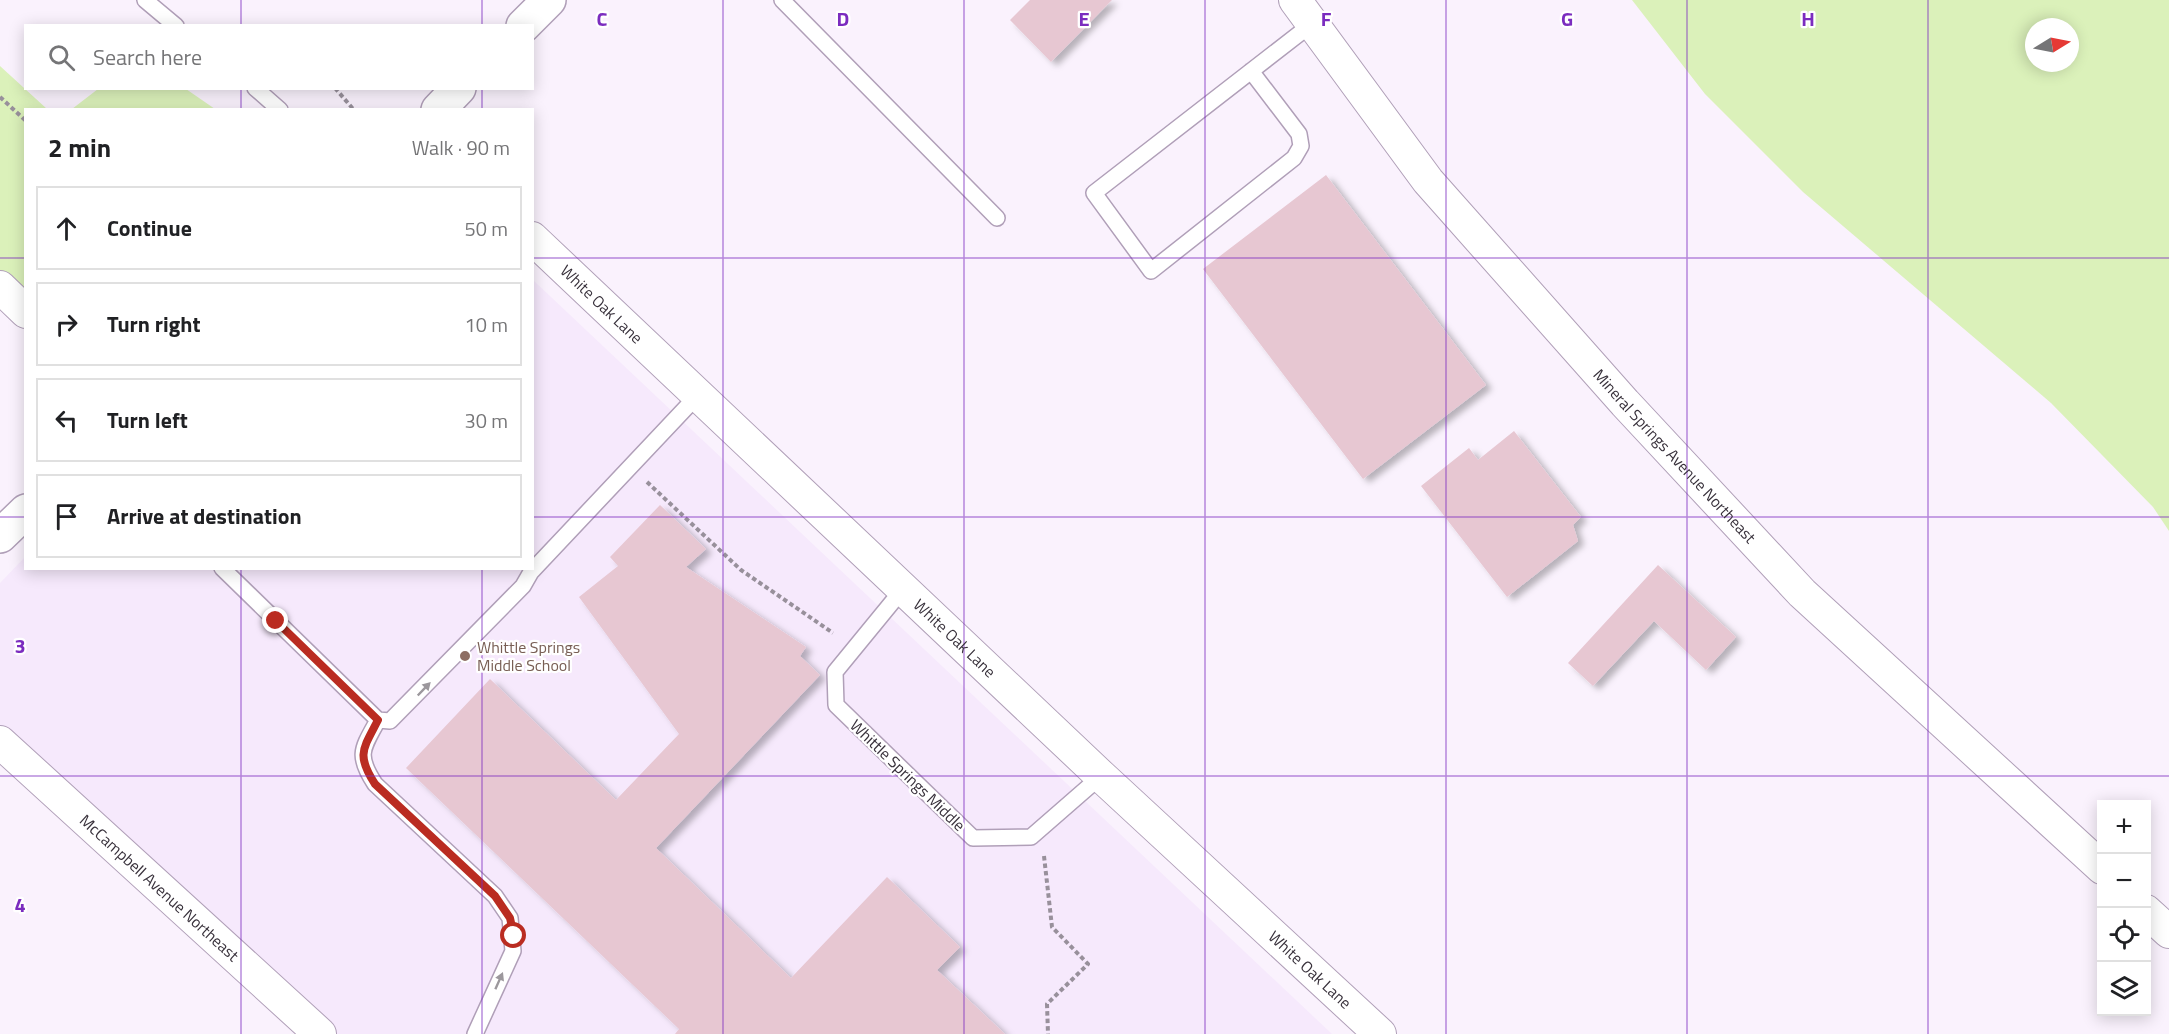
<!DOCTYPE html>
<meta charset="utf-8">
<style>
:root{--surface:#fff;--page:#f2f2f2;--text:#202124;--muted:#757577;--line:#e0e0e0}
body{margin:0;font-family:"Titillium Web",sans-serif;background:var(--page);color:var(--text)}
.controls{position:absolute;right:18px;bottom:18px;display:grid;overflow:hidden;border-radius:0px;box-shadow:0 3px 15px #0003}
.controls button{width:54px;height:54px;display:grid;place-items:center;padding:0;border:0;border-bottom:2px solid var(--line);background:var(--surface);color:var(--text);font:30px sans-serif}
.compass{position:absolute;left:2025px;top:18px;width:54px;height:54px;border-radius:50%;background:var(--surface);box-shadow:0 3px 15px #0003;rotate:80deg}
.stop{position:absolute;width:18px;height:18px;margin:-14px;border:4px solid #ba2c21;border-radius:50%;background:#fff}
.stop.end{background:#ba2c21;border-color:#fff;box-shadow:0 2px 6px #0008}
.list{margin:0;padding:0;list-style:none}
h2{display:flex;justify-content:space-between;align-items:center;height:78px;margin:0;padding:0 24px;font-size:26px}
h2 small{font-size:20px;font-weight:400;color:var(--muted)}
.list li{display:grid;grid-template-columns:39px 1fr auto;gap:18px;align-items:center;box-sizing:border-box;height:84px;margin:0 12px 12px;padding:0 12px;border:2px solid var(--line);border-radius:0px}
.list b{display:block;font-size:22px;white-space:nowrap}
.list em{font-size:20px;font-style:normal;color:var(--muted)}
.icon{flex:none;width:33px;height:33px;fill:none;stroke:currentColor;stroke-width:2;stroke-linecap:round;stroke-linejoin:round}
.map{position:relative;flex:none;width:2169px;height:1034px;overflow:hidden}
.search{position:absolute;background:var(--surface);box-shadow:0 3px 15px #0003;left:24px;top:24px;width:510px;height:66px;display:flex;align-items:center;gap:15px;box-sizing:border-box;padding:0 21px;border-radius:0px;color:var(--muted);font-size:22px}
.panel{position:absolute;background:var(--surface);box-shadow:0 3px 15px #0003;left:24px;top:108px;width:510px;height:462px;border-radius:0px}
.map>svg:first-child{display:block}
.built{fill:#f6e9fc}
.green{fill:#dbf1ba;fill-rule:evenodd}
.building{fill:#e7c7d2;filter:url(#shadow)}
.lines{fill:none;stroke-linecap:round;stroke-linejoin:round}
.lane-casing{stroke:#b09fb8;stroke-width:18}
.street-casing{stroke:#b09fb8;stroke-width:34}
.secondary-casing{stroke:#b09fb8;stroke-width:36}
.path{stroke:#98909b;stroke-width:4;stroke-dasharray:4.5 3;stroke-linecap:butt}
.lane{stroke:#fff;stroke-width:15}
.street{stroke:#fff;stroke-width:32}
.secondary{stroke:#fff;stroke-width:33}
.oneway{fill:#9c989d}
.route{stroke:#ba2c21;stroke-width:8}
.grid{fill:none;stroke:#7b2cbf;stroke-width:1.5;stroke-opacity:0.55}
.education-dot{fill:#8d6e63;stroke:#fff;stroke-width:2}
.labels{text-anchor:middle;stroke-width:4.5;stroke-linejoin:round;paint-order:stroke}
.street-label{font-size:16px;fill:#38313b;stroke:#fff}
.education-label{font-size:16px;fill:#785e54;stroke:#fff;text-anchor:start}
.grid-label{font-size:20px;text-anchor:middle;font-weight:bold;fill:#7b2cbf;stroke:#fff;stroke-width:4.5;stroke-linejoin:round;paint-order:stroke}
</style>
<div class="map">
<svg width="2169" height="1034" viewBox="0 0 2169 1034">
<defs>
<filter id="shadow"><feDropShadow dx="6" dy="4" stdDeviation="3" flood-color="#0004"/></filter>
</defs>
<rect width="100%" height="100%" fill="#faf2fd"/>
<path class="built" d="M533,280L1332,1034H314L0,729V583L25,557L26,568H532Z"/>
<path class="green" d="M1632,0H2169V531L2153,507L2051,403L1803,192L1705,94ZM2034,27H2070V63H2034Z
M0,66L47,109L26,110L25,297L0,271Z
M98,89H186L215,109H72Z"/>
<path class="building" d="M1030,0H1112L1051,62L1010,20Z
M1326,175L1486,385L1363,479L1203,269Z
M1514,431L1581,517L1573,525L1578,541L1507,597L1421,486L1469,448L1478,460Z
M660,505L706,549L686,567L806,647L800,656L820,675L656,848L791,978L887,877L960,947L937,970L1005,1034H675L679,1029L406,768L490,679L616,800L679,734L579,597L618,566L610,557Z
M1658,565L1736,637L1706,670L1654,621L1593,686L1568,663Z"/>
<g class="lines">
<g class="lane-casing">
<path id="lane" d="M145,0L176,26
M782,0L997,218
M1251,71L1299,134L1301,146L1294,158L1151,271L1094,193L1313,23
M255,88L280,110
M222,568L378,720L390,721L523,586L531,572L698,395
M903,589L835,672L836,705L973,838L1031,837L1101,776
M378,720C362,749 356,755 375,784L495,896L510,918L513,951L475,1034"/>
</g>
<g class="street-casing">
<g id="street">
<path id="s1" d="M1295,0L1428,181L1625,403L1802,593L2102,868"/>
<path id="s2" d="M532,238L1101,776L1380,1034"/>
<path d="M0,287L26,312"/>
<path id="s3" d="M0,742L320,1034"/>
<path d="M2146,911L2169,932"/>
</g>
</g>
<g class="secondary-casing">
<path id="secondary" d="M523,26L549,0
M438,110L459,88
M0,536L26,511"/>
</g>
<path class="path" d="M335,88L354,110
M0,97L26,121
M647,482L741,570L833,633
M1044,856L1052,927L1088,964L1047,1004L1048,1034"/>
<use href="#lane" class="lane"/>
<use href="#street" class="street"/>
<use href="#secondary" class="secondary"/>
</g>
<defs><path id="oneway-solid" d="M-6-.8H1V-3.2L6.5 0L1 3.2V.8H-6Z" transform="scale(1.5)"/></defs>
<g class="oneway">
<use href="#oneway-solid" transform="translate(424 689) rotate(-46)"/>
<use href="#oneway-solid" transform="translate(499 981) rotate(-66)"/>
</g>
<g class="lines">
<path class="route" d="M276,621L378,720C363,749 356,755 375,784L495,896L510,918L514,936"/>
</g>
<path class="grid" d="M241,0V26M482,0V26M723,0V1034M964,0V1034M1205,0V1034M1446,0V1034M1687,0V1034M1928,0V1034M241,88V110M482,88V110M0,258H26M532,258H2169M0,517H26M532,517H2169M241,568V1034M482,568V1034M0,776H2169"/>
<circle class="education-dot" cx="465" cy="656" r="6"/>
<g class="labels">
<g class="street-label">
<text dy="6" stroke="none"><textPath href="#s2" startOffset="96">White Oak Lane</textPath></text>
<text dy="6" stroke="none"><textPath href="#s1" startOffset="594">Mineral Springs Avenue Northeast</textPath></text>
<text dy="6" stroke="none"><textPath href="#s2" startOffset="582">White Oak Lane</textPath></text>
<text transform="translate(908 775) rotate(44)" y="6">Whittle Springs Middle</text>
<text dy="6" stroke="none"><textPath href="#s3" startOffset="216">McCampbell Avenue Northeast</textPath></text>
<text dy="6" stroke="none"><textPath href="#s2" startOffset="1068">White Oak Lane</textPath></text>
</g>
<g class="education-label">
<text x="477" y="653">Whittle Springs<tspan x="477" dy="18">Middle School</tspan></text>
</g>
</g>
<g class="grid-label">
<text x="602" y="26">C</text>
<text x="843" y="26">D</text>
<text x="1084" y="26">E</text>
<text x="1326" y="26">F</text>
<text x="1567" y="26">G</text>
<text x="1808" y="26">H</text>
<text x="20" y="653">3</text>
<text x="20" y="912">4</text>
</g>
</svg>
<div class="controls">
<button>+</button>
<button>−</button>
<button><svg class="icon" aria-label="locate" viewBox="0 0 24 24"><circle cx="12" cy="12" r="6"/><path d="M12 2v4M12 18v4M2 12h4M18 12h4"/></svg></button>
<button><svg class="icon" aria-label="layers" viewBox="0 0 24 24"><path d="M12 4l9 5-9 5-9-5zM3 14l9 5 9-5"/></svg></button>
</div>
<svg class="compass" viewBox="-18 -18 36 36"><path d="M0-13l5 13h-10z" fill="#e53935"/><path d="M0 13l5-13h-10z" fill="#757577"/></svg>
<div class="stop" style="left:514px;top:936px"></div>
<div class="stop end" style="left:276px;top:621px"></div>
<div class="search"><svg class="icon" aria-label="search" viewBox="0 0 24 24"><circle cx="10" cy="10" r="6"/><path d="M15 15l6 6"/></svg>Search here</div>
<section class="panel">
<h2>2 min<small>Walk · 90 m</small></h2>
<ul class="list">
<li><svg class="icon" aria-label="ahead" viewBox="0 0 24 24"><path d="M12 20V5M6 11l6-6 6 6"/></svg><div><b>Continue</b></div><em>50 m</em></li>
<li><svg class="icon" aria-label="right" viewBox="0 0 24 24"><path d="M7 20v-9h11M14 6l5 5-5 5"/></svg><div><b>Turn right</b></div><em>10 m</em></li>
<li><svg class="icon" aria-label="left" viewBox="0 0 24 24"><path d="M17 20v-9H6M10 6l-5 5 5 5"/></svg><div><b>Turn left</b></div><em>30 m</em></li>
<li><svg class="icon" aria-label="arrive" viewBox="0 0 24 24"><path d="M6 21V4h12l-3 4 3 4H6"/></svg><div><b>Arrive at destination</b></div></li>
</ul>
</section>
</div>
